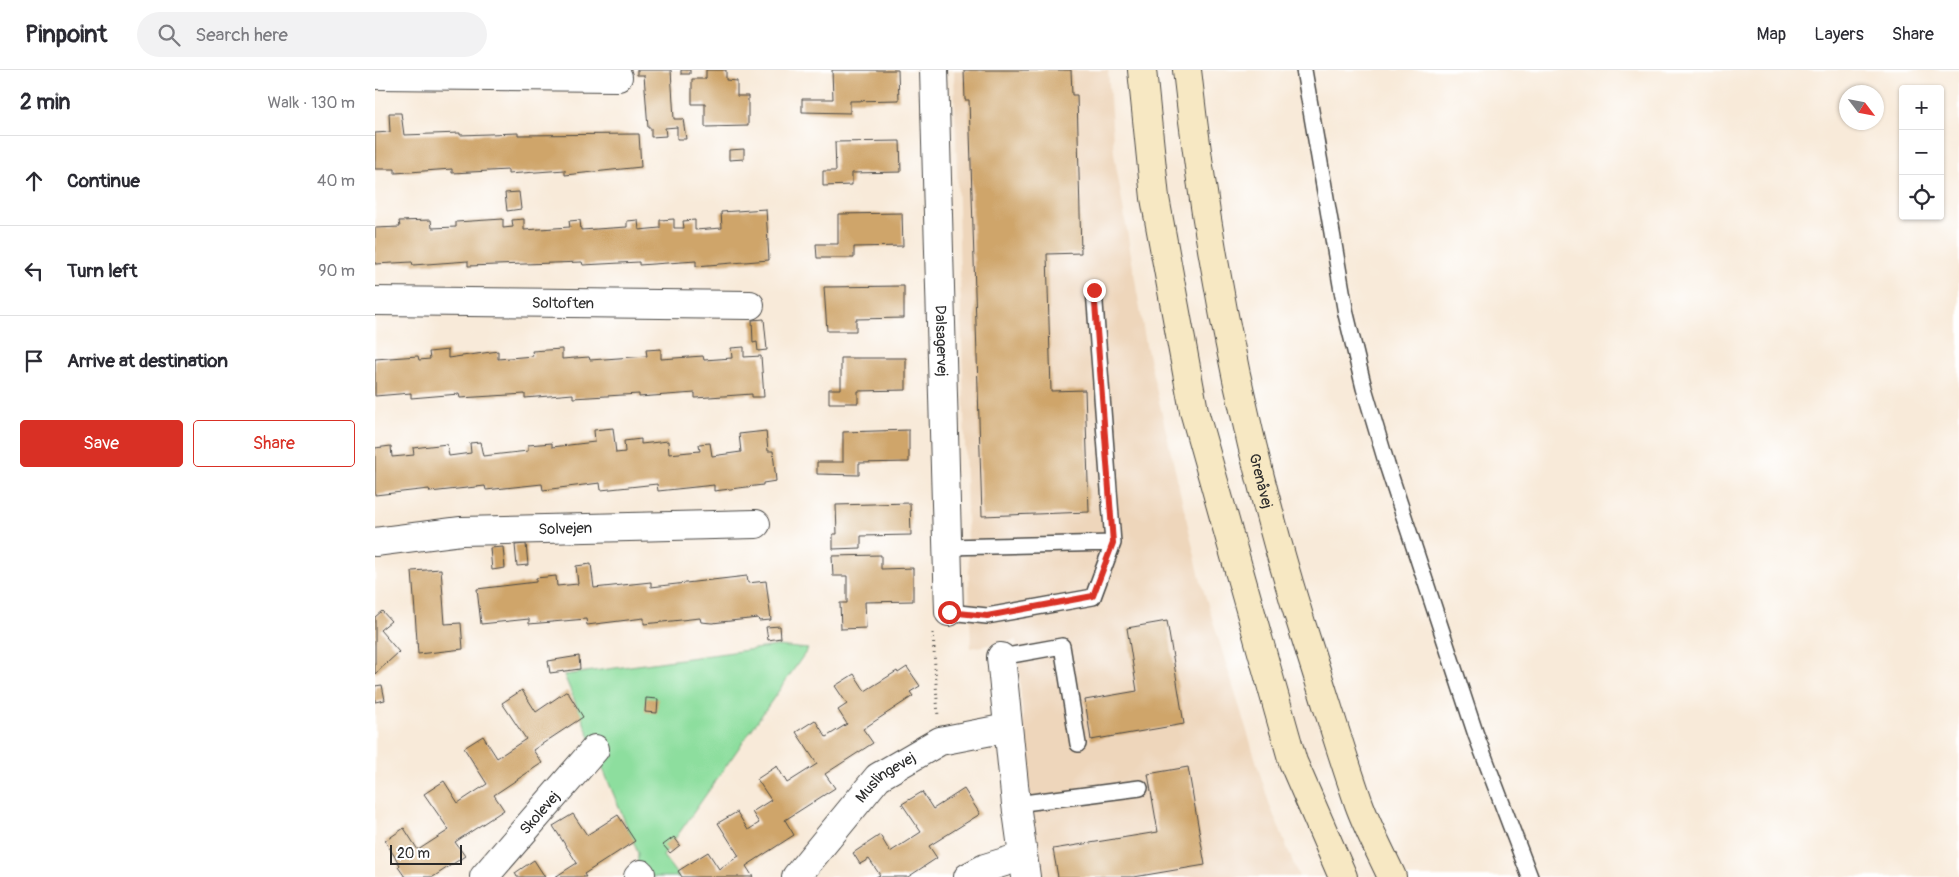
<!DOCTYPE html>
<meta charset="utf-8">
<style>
:root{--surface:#fff;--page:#f2f2f3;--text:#2b2b33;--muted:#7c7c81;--line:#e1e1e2;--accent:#d93025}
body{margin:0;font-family:Pangolin,sans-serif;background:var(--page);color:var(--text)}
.controls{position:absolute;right:15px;top:15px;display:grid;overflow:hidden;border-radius:5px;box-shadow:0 1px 4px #0004}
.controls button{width:45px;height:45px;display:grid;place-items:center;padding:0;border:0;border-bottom:1px solid var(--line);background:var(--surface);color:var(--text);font:25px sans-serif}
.compass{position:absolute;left:1464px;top:15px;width:45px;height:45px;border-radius:50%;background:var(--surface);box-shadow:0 1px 4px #0004;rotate:122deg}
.scale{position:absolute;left:15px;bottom:12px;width:72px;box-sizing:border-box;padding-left:5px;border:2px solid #2b2b2b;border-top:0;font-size:14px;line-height:18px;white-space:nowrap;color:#2b2b2b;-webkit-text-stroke:4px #fff;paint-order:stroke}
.stop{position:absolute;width:15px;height:15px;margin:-11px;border:4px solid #d93025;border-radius:50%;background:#fff}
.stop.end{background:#d93025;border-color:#fff;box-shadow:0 1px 5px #0008}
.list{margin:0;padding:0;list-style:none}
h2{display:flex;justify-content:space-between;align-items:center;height:65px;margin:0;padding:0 20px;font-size:21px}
h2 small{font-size:16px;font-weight:400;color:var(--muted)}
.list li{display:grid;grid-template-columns:32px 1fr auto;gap:15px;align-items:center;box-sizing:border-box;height:90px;padding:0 20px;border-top:1px solid var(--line)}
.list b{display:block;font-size:19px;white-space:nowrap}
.list em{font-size:16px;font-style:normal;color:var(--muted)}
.actions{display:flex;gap:10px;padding:15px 20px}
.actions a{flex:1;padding:11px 0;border:1px solid var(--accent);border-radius:5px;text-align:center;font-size:18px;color:var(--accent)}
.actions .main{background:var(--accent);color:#fff}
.icon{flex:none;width:28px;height:28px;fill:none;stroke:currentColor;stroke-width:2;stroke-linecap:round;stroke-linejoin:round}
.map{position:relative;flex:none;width:1584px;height:807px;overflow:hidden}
header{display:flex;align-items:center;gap:30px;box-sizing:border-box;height:70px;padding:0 25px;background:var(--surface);border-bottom:1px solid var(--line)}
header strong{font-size:24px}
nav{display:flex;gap:28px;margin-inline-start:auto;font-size:18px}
.search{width:350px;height:45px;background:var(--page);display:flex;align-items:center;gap:12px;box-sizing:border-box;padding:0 18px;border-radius:28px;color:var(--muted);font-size:19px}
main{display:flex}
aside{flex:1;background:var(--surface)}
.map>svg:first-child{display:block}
.built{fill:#eed6bb}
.green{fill:#8dde9e;stroke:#5c8464}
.building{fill:#cfa56b}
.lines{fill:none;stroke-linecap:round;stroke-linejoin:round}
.lane-casing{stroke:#4a4845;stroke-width:18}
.street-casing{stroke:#4a4845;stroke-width:30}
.secondary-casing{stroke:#4a4845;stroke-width:30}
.path{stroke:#4a4845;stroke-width:3;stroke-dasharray:1 4;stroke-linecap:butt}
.lane{stroke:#fff;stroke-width:15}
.street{stroke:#fff;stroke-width:28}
.secondary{stroke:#f7e8c3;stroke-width:28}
.route{stroke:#d93025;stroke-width:6}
.labels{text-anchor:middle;stroke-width:5;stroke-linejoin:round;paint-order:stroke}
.street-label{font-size:15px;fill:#2b2b2b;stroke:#fff}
</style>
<header>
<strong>Pinpoint</strong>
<div class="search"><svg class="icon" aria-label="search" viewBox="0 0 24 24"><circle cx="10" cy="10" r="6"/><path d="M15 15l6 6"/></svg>Search here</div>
<nav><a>Map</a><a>Layers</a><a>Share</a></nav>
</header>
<main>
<aside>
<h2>2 min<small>Walk · 130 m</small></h2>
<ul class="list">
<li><svg class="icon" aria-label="ahead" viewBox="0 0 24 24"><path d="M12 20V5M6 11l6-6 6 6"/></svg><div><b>Continue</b></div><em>40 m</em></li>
<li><svg class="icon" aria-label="left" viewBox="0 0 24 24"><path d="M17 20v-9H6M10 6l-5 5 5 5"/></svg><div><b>Turn left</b></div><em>90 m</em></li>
<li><svg class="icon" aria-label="arrive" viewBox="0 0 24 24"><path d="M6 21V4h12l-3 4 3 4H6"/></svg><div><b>Arrive at destination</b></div></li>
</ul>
<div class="actions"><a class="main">Save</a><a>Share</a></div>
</aside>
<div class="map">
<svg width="1584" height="807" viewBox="0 0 1584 807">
<rect width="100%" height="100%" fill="#fff"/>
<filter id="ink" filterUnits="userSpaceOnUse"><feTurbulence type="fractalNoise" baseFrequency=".02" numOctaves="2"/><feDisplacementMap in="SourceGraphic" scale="10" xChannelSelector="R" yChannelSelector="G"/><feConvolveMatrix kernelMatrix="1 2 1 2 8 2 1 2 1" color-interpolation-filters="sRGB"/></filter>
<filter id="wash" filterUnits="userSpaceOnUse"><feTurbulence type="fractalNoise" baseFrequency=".0096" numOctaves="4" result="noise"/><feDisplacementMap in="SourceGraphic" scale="20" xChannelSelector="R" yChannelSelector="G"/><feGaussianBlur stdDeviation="1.12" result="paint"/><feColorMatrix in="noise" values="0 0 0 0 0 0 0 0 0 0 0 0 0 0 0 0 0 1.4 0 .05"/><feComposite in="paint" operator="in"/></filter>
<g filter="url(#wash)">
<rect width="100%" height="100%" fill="#f8ead9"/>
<path class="built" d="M579,0H733L739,83L771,275L826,512L895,736L924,807H666L659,769L641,570L596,578Z"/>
<path class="green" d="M402,576L433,579L288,786L304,807H262L263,783L189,605Z"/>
<g id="blocks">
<path class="building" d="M262,0H296L299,49H308L311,69H302V57L290,58L291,66L276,67V58H273L269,5H262Z
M306,0H315V4H306Z
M331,0H351V10L362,11V26H373V56L330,57V34H317V9H331Z
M457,0H523L524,30L475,31V43L427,42V29H458Z
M589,0H696L697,25H702L706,183L672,184L676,321L710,320L714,442L607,446L594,30H590Z
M14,43H26L29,65L85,63V65L143,63V65L264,64L266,97L190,105V100L133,104V100L77,103V99L20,103V99H0V63L15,62Z
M525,71L526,102L477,103V115L448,116V101H461L460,72Z
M369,79V89L354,90V80Z
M144,122L146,139L132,141L130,123Z
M391,139L394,190L321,196V191L264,195V192L208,195L207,192L93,196V191L38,195L37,192L0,194V158L25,157L24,151L56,150L57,158L81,157V152L128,149V158L138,157L137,150L149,149V160L195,157L194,151L205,150L206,160L252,157V151L263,150L264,160L285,158V150L299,149V158H309L308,151L320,150V160L347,158L346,142Z
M527,143L528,176L479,177V188H442L441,174H463V144Z
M529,216V248L481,249V261H452L449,217Z
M389,249L392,280L383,281L382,272L378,273L377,250Z
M369,277V287L386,286L389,327H377V324L320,328V323L264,327V324L198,328V324L150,328V324L85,328L84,324L36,328V323L0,326V289L43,286L44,290L55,289L54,282L73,280V288L123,281V289L158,286L157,281L187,279V289L214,287L215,290L272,286L271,280L286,279V289L328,286L329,290L357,288L356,278Z
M466,288H531V320L483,321V333H454V319H466Z
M238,358L241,383L250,382L249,371L266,369V374L293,371L294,384L325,381L324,374L335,373L337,386L366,382L364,364L391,361L393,381H398L401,411L388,413V415L339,421V415L283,421L282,414L226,420L225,413L168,420L167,414L111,420L110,416L55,422L54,419L0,425V378L16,376L17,387L39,385L38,378L72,374L74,386L96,383L95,373L105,372L108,386L153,381V375L177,373V377L220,372L219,360Z
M534,360V392L484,393V405L442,404V392H468V362Z
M535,433L536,465L486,466V478L458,479V464H462L461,435Z
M151,474L153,495L142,496L140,475Z
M128,477L130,498L117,500L115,478Z
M506,485V499L538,498V531L490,532L491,558L466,559L465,533H472V506H458L457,486Z
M216,494L219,518L276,512V517L372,506L373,513L391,511L396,550L384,551L383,548L337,553L326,552L325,548L269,554V548L212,555L211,549L154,554V549L106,554L102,519L161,512V508L181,506L182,516L203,514L201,496Z
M66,499L70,554L86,553L88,579L43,584L37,501Z
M7,541L16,551L5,560L24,582L0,604V547Z
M792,551L809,654L716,670L710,630L762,621L752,558Z
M405,556L406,568L393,570L391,557Z
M204,586L205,599L175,603L173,591Z
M532,597L545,616L535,622L538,626L488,659L498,673L450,704L460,718L410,750L419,765L371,796L378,807H307L303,801L333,782L344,799L364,786L343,753L362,742L373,760L384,753L377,742L396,730L382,709L402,696L412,713L442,694L421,662L440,650L451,667L472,654L463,640L472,634L460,616L479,604L490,621L522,601L523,603Z
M7,615L10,630L0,632V616Z
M147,620L161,642L192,621L208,647L158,680L167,693L119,725L129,740L80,772L90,786L58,807H30L23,797L25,795L10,771L29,758L43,780L74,760L49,724L69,711L83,733L112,714L89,678L108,666L122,688L151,669L127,633Z
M271,628L283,629L282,643L270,642Z
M813,697L830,795L759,807H683L678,779L783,762L773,704Z
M589,719L605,744L554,776L562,788L533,807H501L505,805L494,789L485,794L478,783L505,765L515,782L546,762L527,734L547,722L558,739Z
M198,744L212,765L243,745L260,771L209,804L211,807H180L202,793L178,756Z
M299,767L305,775L295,783L288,775Z
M159,790L170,807H142L140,803Z"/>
</g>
</g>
<g filter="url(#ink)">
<use href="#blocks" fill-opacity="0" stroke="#4a4845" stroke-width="1"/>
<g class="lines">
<g class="lane-casing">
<path id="lane" d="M929,0L971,244L989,318L1012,395L1101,665L1155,807
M571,477L738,473L719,220
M574,542L612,546L718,527L738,473
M626,587L687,576L703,674
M641,734L765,718"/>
</g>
<g class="street-casing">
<g id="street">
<path id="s1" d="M559,0L574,542"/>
<path d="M0,5L243,7"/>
<path id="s2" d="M0,231L375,235"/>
<path id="s3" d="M0,472L86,461L381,454"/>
<path d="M626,587L641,734L651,807"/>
<path id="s4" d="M109,807L220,679"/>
<path d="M263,807L266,804"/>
<path id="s5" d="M421,807L503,707L565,671L632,658"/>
<path d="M593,807L610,798L646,787"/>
</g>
</g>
<g class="secondary-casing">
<g id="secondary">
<path d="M767,0L780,128L819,341L918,692L968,807"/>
<path id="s6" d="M812,0C834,202 876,401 939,594C954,641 968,688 984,734C993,759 1006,783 1017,807"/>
</g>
</g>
<path class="path" d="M558,563L563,647"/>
<use href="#lane" class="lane"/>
<use href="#street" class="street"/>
<use href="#secondary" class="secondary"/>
</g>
</g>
<g class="lines" filter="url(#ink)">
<path class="route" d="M574,542L612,546L718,526L738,473L719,220"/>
</g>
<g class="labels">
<g class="street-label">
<text dy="5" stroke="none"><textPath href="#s2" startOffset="188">Soltoften</textPath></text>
<text dy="5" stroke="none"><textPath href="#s1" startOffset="271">Dalsagervej</textPath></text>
<text dy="5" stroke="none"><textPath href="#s6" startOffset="418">Grenåvej</textPath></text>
<text dy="5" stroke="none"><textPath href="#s3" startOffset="191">Solvejen</textPath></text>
<text dy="5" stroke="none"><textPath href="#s5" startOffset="135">Muslingevej</textPath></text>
<text dy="5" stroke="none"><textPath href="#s4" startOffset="85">Skolevej</textPath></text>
</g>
</g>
</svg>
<div class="controls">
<button>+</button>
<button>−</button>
<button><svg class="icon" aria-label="locate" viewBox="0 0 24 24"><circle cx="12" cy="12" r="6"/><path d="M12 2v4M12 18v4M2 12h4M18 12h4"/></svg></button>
</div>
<svg class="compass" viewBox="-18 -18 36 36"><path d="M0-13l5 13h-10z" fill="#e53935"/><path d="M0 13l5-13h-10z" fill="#7c7c81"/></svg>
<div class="scale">20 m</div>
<div class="stop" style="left:574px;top:542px"></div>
<div class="stop end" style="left:719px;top:220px"></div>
</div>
</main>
